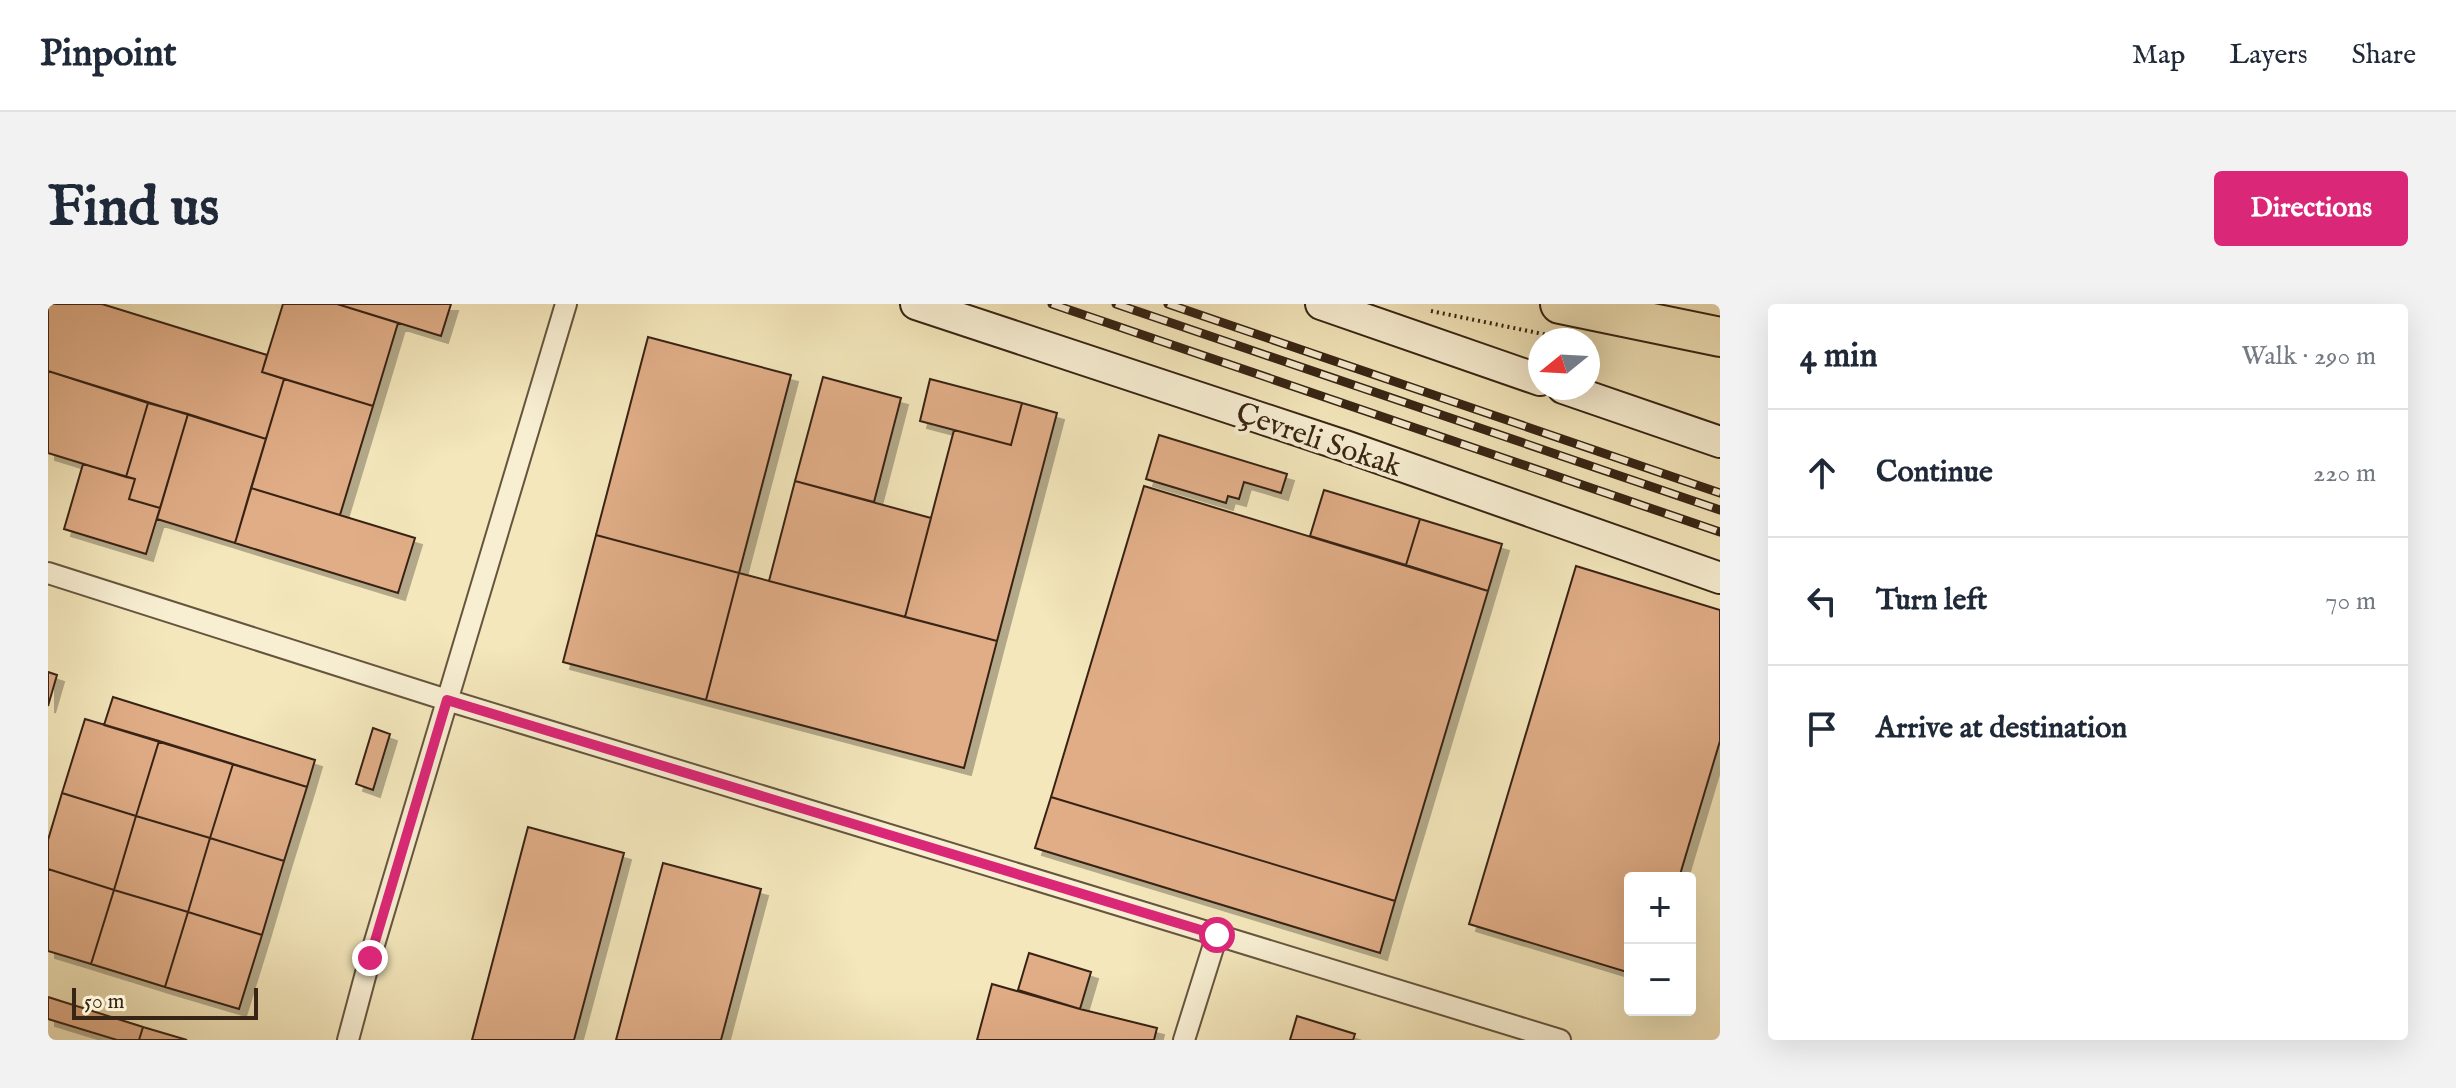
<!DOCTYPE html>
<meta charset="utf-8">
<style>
:root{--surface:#fff;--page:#f2f2f3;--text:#1f2937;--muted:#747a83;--line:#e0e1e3;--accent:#db2777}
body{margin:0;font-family:"IM FELL English",serif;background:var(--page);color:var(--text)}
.controls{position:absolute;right:24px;bottom:24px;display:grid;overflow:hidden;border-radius:8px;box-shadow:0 8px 32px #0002}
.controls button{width:72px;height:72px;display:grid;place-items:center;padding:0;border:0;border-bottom:2px solid var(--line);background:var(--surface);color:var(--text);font:40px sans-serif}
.compass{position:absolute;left:1480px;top:24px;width:72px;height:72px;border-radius:50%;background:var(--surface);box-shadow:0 8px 32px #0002;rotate:252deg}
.scale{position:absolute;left:24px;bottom:20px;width:186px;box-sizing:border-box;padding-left:8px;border:4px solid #372414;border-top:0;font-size:22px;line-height:28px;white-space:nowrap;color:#372414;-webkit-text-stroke:6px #f8efd3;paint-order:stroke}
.stop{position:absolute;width:24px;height:24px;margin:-18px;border:6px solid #db2777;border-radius:50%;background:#fff}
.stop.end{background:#db2777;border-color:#fff;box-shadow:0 2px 8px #0008}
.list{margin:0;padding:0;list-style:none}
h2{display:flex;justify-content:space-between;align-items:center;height:104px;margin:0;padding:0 32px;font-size:34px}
h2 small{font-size:26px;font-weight:400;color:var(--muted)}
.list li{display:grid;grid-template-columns:52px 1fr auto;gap:24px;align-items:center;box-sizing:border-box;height:128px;padding:0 32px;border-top:2px solid var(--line)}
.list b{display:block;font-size:30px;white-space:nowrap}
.list em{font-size:26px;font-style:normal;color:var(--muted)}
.icon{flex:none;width:44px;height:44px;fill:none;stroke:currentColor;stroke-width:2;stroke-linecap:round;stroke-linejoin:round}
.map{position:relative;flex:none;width:1672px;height:736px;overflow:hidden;border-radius:8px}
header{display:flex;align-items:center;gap:48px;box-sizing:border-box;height:112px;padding:0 40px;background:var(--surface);border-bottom:2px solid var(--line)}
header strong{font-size:38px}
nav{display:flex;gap:44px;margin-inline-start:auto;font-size:28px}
.intro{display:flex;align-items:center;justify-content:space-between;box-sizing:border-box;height:192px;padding:0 48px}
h1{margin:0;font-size:56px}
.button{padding:20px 36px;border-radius:8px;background:var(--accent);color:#fff;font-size:28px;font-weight:700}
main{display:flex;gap:48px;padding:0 48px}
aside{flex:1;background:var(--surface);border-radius:8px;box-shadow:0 8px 32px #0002}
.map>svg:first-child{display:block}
.building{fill:#e0ad87;stroke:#372414;stroke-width:2;filter:url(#shadow)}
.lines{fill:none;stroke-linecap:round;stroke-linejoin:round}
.street-casing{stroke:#66553e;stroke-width:24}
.secondary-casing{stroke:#372414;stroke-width:34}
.highway-casing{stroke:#372414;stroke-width:42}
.path{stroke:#372414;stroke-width:4;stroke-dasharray:2 4;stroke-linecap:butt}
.street{stroke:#f8efd3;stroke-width:20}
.secondary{stroke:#f8efd3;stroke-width:30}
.highway{stroke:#f4e7bc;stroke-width:38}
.rail-casing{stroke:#372414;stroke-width:9}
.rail{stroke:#f8efd3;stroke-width:6;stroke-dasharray:18;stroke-linecap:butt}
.route{stroke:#db2777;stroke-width:10}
.labels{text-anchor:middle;stroke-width:8;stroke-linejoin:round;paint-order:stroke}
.street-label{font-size:30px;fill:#372414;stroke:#f8efd3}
</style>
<header>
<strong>Pinpoint</strong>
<nav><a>Map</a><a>Layers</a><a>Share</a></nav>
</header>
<div class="intro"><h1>Find us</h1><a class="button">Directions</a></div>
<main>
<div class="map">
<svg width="1672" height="736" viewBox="0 0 1672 736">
<defs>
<filter id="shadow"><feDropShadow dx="7" dy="7" stdDeviation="0" flood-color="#0004"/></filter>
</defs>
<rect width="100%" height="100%" fill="#f4e7bc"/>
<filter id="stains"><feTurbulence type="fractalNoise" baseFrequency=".0025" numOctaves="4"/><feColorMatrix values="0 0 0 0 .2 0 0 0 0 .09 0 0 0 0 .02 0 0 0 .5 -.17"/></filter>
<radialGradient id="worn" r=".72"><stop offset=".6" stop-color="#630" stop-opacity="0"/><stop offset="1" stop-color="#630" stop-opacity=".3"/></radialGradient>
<path class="building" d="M0,0H54L219,51L214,68L236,75L218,135L0,67Z
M235,0H289L350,19L325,102L214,68Z
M289,0H403L393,32Z
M600,33L743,71L691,269L548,231Z
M0,67L100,99L78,173L0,149Z
M775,73L853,94L826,198L747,177Z
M236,75L325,102L292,211L203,184Z
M882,75L974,99L963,141L872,117Z
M100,99L140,110L112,204L81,195L87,175L78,173Z
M974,99L1009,109L949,337L857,313L906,126L963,141Z
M140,110L218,135L187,239L109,215Z
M1111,131L1239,170L1233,189L1196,178L1191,195L1180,192L1178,199L1098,175Z
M35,160L87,175L81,195L112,204L98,250L16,225Z
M747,177L883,214L857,313L721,277Z
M1096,182L1440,287L1347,597L1003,493Z
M203,184L367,234L350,289L187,239Z
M1276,186L1372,215L1358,261L1262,232Z
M1372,215L1454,240L1440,287L1358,261Z
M548,231L691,269L658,396L515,358Z
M1528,262L1672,306V437L1631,574H1582V669L1421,620Z
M691,269L949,337L916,464L658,396Z
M0,368L9,371L0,402Z
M65,393L267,456L259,483L56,421Z
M37,415L111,437L88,512L14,489Z
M325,424L342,430L325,486L308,480Z
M111,437L185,460L162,534L88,512Z
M185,460L259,483L236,557L162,534Z
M14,489L88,512L66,586L0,565V536Z
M1003,493L1347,597L1332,649L987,544Z
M88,512L162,534L140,608L66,586Z
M480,523L576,549L526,736H424Z
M162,534L236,557L214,631L140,608Z
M615,559L713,585L673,736H568Z
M0,565L66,586L43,660L0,647Z
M66,586L140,608L117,683L43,660Z
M140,608L214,631L191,705L117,683Z
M981,649L1043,668L1032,705L970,686Z
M944,680L1032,705L1109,724L1106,736H929Z
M0,693L95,723L91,736H69L0,715Z
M1249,712L1307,730L1305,736H1242Z
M95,723L139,736H91Z"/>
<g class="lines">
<g class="street-casing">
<path id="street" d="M0,269L399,396L1169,631L1136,736
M1169,631L1512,736
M300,736L322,654L518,0"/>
</g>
<g class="secondary-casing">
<path id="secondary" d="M868,0L1297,142L1672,274
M1273,0L1492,76
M1515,84L1672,138"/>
</g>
<g class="highway-casing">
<path id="highway" d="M1512,0L1672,33"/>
</g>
<path class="path" d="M1383,7L1500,31"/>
<use href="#street" class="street"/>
<use href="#secondary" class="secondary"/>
<use href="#highway" class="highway"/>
<g class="rail-casing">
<path id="rail" d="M1004,0L1672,228
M1068,0L1672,206
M1120,0L1672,189"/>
</g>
<use href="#rail" class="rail"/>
</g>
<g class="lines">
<path class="route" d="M322,654L399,396L1169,631"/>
</g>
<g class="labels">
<g class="street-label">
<text transform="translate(1271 135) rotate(19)" y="10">Çevreli Sokak</text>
</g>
</g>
<rect width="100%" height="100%" filter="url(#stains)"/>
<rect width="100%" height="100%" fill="url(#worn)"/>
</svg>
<div class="controls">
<button>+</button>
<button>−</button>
</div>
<svg class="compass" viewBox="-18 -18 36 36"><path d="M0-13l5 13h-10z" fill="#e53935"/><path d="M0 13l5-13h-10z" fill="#747a83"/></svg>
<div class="scale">50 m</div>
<div class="stop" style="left:1169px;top:631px"></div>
<div class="stop end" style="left:322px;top:654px"></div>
</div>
<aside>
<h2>4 min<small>Walk · 290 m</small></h2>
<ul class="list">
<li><svg class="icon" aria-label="ahead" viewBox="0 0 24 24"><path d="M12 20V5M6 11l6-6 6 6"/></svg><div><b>Continue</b></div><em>220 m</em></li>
<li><svg class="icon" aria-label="left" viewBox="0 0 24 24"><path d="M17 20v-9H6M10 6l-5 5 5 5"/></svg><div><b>Turn left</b></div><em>70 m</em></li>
<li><svg class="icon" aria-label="arrive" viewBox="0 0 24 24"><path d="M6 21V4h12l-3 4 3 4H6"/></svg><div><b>Arrive at destination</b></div></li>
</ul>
</aside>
</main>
